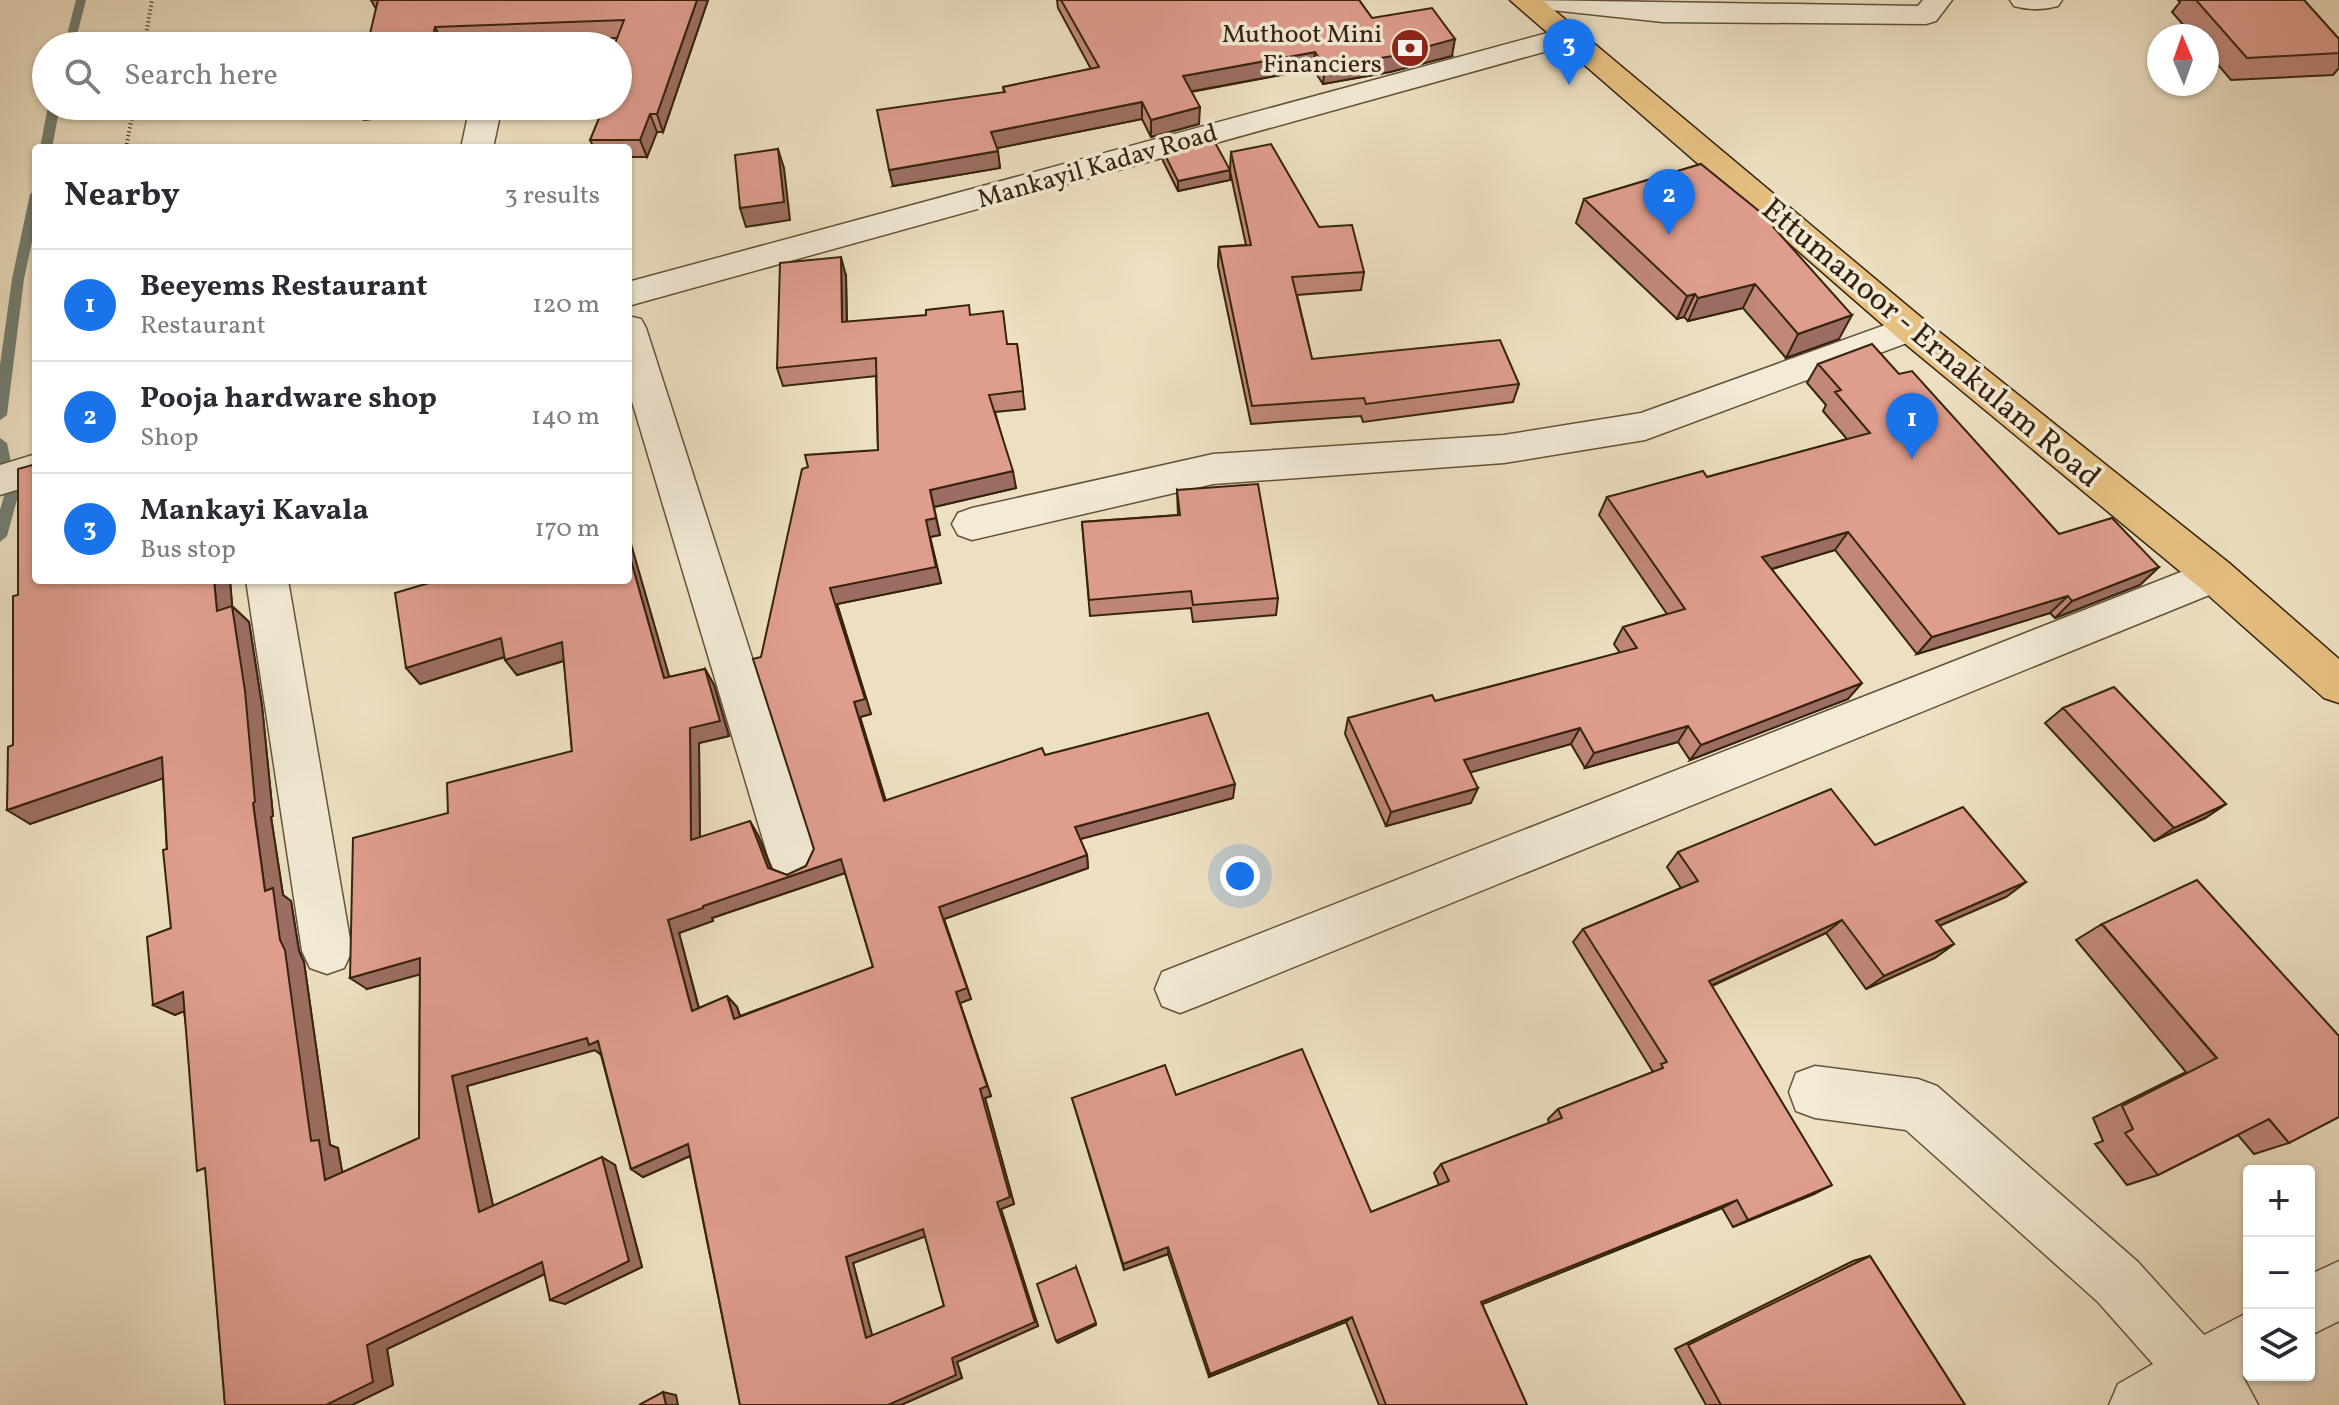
<!DOCTYPE html>
<meta charset="utf-8">
<style>
:root{--surface:#fff;--page:#f2f2f3;--text:#2b2b33;--muted:#7c7c81;--line:#e1e1e2;--accent:#1a73e8}
body{margin:0;font-family:Vollkorn,serif;background:var(--page);color:var(--text)}
.controls{position:absolute;right:24px;bottom:24px;display:grid;overflow:hidden;border-radius:8px;box-shadow:0 2px 6px #0004}
.controls button{width:72px;height:72px;display:grid;place-items:center;padding:0;border:0;border-bottom:2px solid var(--line);background:var(--surface);color:var(--text);font:40px sans-serif}
.compass{position:absolute;left:2147px;top:24px;width:72px;height:72px;border-radius:50%;background:var(--surface);box-shadow:0 2px 6px #0004;rotate:358deg}
.you{position:absolute;left:1240px;top:876px;width:28px;height:28px;margin:-20px;border:6px solid #fff;border-radius:50%;background:#1a73e8;box-shadow:0 0 0 12px #1a73e833}
.badge{display:grid;place-items:center;width:52px;height:52px;border-radius:50%;background:var(--accent);color:#fff;font-size:26px;font-weight:700}
.pin{position:absolute;translate:-50% -66px;filter:drop-shadow(0 2px 4px #0008)}
.pin::after{content:'';position:absolute;top:42px;width:28px;height:24px;background:inherit;clip-path:polygon(0 0,100% 0,50% 100%)}
.list{margin:0;padding:0;list-style:none}
h2{display:flex;justify-content:space-between;align-items:center;height:104px;margin:0;padding:0 32px;font-size:34px}
h2 small{font-size:26px;font-weight:400;color:var(--muted)}
.list li{display:grid;grid-template-columns:52px 1fr auto;gap:24px;align-items:center;box-sizing:border-box;height:112px;padding:0 32px;border-top:2px solid var(--line)}
.list b{display:block;font-size:30px;white-space:nowrap}
.list p{margin:0;font-size:26px;white-space:nowrap;color:var(--muted)}
.list em{font-size:26px;font-style:normal;color:var(--muted)}
.icon{flex:none;width:44px;height:44px;fill:none;stroke:currentColor;stroke-width:2;stroke-linecap:round;stroke-linejoin:round}
.map{position:relative;flex:none;width:2339px;height:1405px;overflow:hidden}
.search{position:absolute;background:var(--surface);box-shadow:0 2px 6px #0004;left:32px;top:32px;width:600px;height:88px;display:flex;align-items:center;gap:20px;box-sizing:border-box;padding:0 28px;border-radius:44px;color:var(--muted);font-size:30px}
.panel{position:absolute;background:var(--surface);box-shadow:0 2px 6px #0004;left:32px;top:144px;width:600px;height:440px;border-radius:8px}
.map>svg:first-child{display:block}
.lines{fill:none;stroke-linecap:round;stroke-linejoin:round}
.stream{fill:#727f73;fill-rule:evenodd}
.street-casing{stroke:#64523b;stroke-width:3}
.primary-casing{stroke:#36230e;stroke-width:3}
.path{stroke:#36230e;stroke-width:4;stroke-dasharray:1 3;stroke-linecap:butt}
.street{fill:#f3ebd7;fill-rule:evenodd}
.primary{fill:#e6c081;fill-rule:evenodd}
.wall{fill:#c0877a;stroke:#36230e;stroke-width:2;fill-rule:evenodd}
.shaded-wall{fill:#9c6e63;stroke:#36230e;stroke-width:2}
.building{fill:#df9d8e;stroke:#36230e;stroke-width:2;fill-rule:evenodd}
.labels{text-anchor:middle;stroke-width:7;stroke-linejoin:round;paint-order:stroke}
.far-poi-label{font-size:26px;fill:#36230e;stroke:#f3ebd7;text-anchor:end}
.far-street-label{font-size:26px;fill:#36230e;stroke:#f3ebd7}
.street-label{font-size:32px;fill:#36230e;stroke:#f3ebd7}
</style>
<div class="map">
<svg width="2339" height="1405" viewBox="0 0 2339 1405">
<rect width="100%" height="100%" fill="#ede0c2"/>
<filter id="stains"><feTurbulence type="fractalNoise" baseFrequency=".0025" numOctaves="4"/><feColorMatrix values="0 0 0 0 .2 0 0 0 0 .09 0 0 0 0 .02 0 0 0 .5 -.17"/></filter>
<radialGradient id="worn" r=".72"><stop offset=".6" stop-color="#630" stop-opacity="0"/><stop offset="1" stop-color="#630" stop-opacity=".3"/></radialGradient>
<g class="lines">
<path class="stream" d="M76,0H86L74,46H64Z
M48,106H60L52,148H40Z
M36,190V223L24,279L7,415L0,420V365L12,279L30,194Z
M0,438L7,443L18,496L7,536L0,542V510L4,496L0,477Z"/>
<g class="street-casing">
<path id="street" d="M1528,0L1918,6L1923,0H1952L1936,21L1926,24L1663,22L1542,9L1532,6Z
M2010,0H2062L2058,6C2044,10 2028,10 2014,6Z
M1566,28L1576,31L1581,37L1576,43L628,306V282Z
M470,106H502L493,148H461Z
M628,316L641,319L646,328L818,863L811,878L794,885L777,878L770,863L628,388Z
M1910,316L1923,319L1928,328L1923,337L1645,440L1504,463L1213,484L972,540L958,535L952,524L958,513L972,508L1213,454L1504,435L1641,413Z
M36,454V484L0,495V465Z
M2214,559L2229,563L2235,575L2229,587L1198,1006L1180,1013L1162,1006L1155,989L1162,972Z
M246,580H288L352,951L344,968L327,974L310,968L302,951Z
M1815,1066L1918,1079L1937,1086L2138,1262L2204,1335L2249,1312V1373L2243,1377L2258,1405H2109L2118,1384L2153,1364L2098,1302L1906,1130L1815,1118L1796,1111L1789,1092L1796,1073Z
M2339,1261V1321L2309,1336V1275Z"/>
</g>
<g class="primary-casing">
<path id="primary" d="M1510,0H1542L1923,319L2229,563L2339,659V703L2324,698L2199,587L1897,337Z"/>
</g>
<path class="path" d="M144,46L152,0
M126,148L134,106"/>
<use href="#street" class="street"/>
<use href="#primary" class="primary"/>
</g>
<path class="wall" d="M371,0H708L663,132H657L647,157H628V148H594L590,140L618,106L617,38L443,44L376,9Z
M1057,0H1359L1372,18L1452,56L1390,72L1323,84L1313,69L1191,92L1199,124L1151,137L1142,119L997,148L1000,168L893,186L1004,92L1003,87L1091,69L1058,8Z
M2178,0H2304L2339,39V68L2333,75L2231,80L2207,52V36H2193L2172,12L2180,2Z
M356,106H433L432,112L364,120Z
M1163,151L1230,170L1231,152L1319,227L1364,272L1361,290L1297,295L1312,359L1519,384L1513,402L1363,422L1361,416L1251,424L1218,266L1219,247L1246,245L1230,171V180L1178,191L1163,161Z
M1701,164L1839,339L1786,358L1743,308L1688,321L1684,317L1677,319L1576,223L1584,199Z
M846,276L847,322L970,314L1008,344H1017L1025,409L995,412L1016,488L934,507L940,535L930,537L941,583L837,604L871,714L860,717L886,801L1045,755L1233,798L1080,839L1087,855L1088,868L944,919L971,999L960,1003L991,1096L985,1098L1014,1204L1001,1209L1038,1326L957,1362L962,1378L901,1405H740L690,1156L643,1177L631,1169L601,1055L595,1050L467,1086L493,1206L615,1165L642,1267L565,1304L545,1274L387,1349L393,1385L352,1405H225L206,1174L184,1011L175,1015L153,1005L171,928L163,778L30,824L13,745L18,595L36,580H230L232,606L249,622L262,706L273,816L271,817L283,895L291,901L299,951L304,962L330,1145L338,1148L342,1173L419,1138L420,974L367,989L448,813L572,751L564,661L517,675L505,660V657L420,684L630,541L669,677L705,669L714,685L729,736L699,743L700,837L758,835L772,869L787,875L806,866L814,849L761,657L878,450L876,376L783,386L777,368ZM845,873L873,967L740,1016L737,1007L727,996L699,1008L679,933L713,921L712,918ZM925,1236L944,1306L872,1336L853,1263Z
M1818,364L1899,374L2059,534L2159,567L2140,585L2055,618L2050,613L1917,654L1835,550L1772,569L1848,699L1690,760L1678,742L1585,768L1571,744L1470,772L1471,803L1386,826L1345,734L1348,718L1435,701L1620,653L1614,644L1623,627L1667,614L1599,515L1607,497L1707,477L1847,439L1823,411L1826,405L1807,383Z
M1177,490L1278,598L1276,615L1193,622L1191,608L1090,616L1082,522L1178,515Z
M2063,708L2226,804L2205,818L2154,841L2045,723Z
M1875,845L2026,882L2006,897L1939,926L1954,944L1935,958L1866,989L1826,933L1712,986L1814,1194L1733,1227L1722,1208L1482,1304L1527,1405H1379L1346,1322L1209,1377L1168,1254L1124,1270L1072,1098L1176,1095L1371,1212L1439,1185L1434,1173L1441,1164L1549,1123L1548,1119L1558,1109L1653,1072L1573,942L1583,929L1681,888L1667,867L1678,852Z
M2102,924L2289,1143L2254,1154L2238,1135L2158,1175L2127,1185L2095,1144L2103,1141L2093,1118L2186,1072L2076,940Z
M1870,1256L1965,1405H1706L1675,1349L1853,1261Z"/>
<path class="shaded-wall" d="M697,0H708L663,132L657,114Z
M435,27L443,44V46H431Z
M1455,39L1452,56L1390,72L1323,84L1325,67Z
M1315,52L1313,69L1182,93L1183,76Z
M1142,102V119L993,149L991,132Z
M1200,107L1199,124L1151,137V120Z
M650,114L657,132L647,157L640,140Z
M778,149L784,168L790,220L746,227L740,208Z
M998,151L1000,168L893,186L889,170Z
M1230,170V180L1178,191V181Z
M841,257L846,276L847,340L842,322Z
M1755,284L1743,308L1688,321L1698,298Z
M1695,294L1684,317L1677,319L1687,296Z
M1852,315L1839,339L1786,358L1798,334Z
M1013,471L1016,488L934,507L930,490Z
M936,518L940,535L930,537L941,583L837,604L871,714L860,717L890,815L884,801L854,702L830,588L926,520Z
M1848,532L1835,550L1751,575L1762,557Z
M628,538L630,541L674,693L664,678L628,550Z
M2159,567L2140,585L2055,618L2072,601Z
M214,580H230L234,627L217,611Z
M2068,596L2050,613L1917,654L1932,637Z
M232,606L249,622L262,706L273,816L271,817L283,895L291,901L299,951L304,962L330,1145L338,1148L345,1188L325,1180L311,1141L280,940L265,891L253,803Z
M501,638L513,654L420,684L406,668Z
M562,642L573,658L517,675L505,660Z
M705,669L714,685L729,736L699,743L700,854L691,840L690,728Z
M1862,683L1848,699L1690,760L1701,745Z
M1688,726L1678,742L1585,768L1594,753Z
M1580,728L1571,744L1458,776L1464,760Z
M162,757L182,772L30,824L7,810Z
M1235,784L1233,798L1077,840L1075,827Z
M1478,788L1471,803L1386,826L1391,812Z
M2226,804L2205,818L2154,841L2174,828Z
M750,821L758,835L776,881L768,868Z
M1087,855L1088,868L944,919L971,999L960,1003L991,1096L985,1098L1014,1204L1001,1209L1038,1326L957,1362L962,1378L901,1405H888L952,1358L997,1202L980,1089L956,992L939,907Z
M841,859L848,872L712,918L713,921L679,933L702,1021L692,1011L668,920L703,906Z
M2026,882L2006,897L1918,935L1936,921Z
M1842,920L1826,933L1695,993L1709,981Z
M1954,944L1935,958L1866,989L1884,976Z
M420,958L436,970L367,989L350,978Z
M183,992L204,1003L175,1015L153,1005Z
M727,996L737,1007L744,1029L734,1019Z
M587,1038L598,1041L602,1055L595,1050L467,1086L496,1219L479,1212L452,1076Z
M688,1144L699,1152L643,1177L631,1169Z
M602,1157L615,1165L642,1267L565,1304L550,1300Z
M1832,1185L1814,1194L1733,1227L1748,1220Z
M1737,1200L1722,1208L1473,1308L1481,1302Z
M923,1229L929,1235L853,1263L874,1342L866,1338L846,1257Z
M1168,1247V1254L1124,1270L1123,1264Z
M542,1262L557,1268L387,1349L393,1385L352,1405H326L367,1345Z
M1076,1267L1096,1325L1058,1343L1056,1341Z
M1352,1317L1346,1322L1209,1377L1210,1374Z
M663,1392L676,1395L678,1405H666Z"/>
<path class="building" d="M378,0H697L657,114H650L640,140H590L604,106H618V46H614L624,20L435,27L431,46H367Z
M1061,0H1359L1372,18L1432,8L1455,39L1393,56L1325,67L1315,52L1183,76L1200,107L1151,120L1142,102L991,132L998,151L889,170L877,110L1005,92L1003,87L1099,67Z
M2196,0H2304L2339,39V53L2247,58Z
M1212,137L1230,170L1178,181L1163,151Z
M1271,144L1319,227L1352,225L1364,272L1292,277L1312,359L1500,340L1519,384L1366,404L1364,398L1252,406L1219,247L1251,245L1231,152Z
M778,149L784,202L740,208L735,155Z
M1701,164L1759,211L1852,315L1798,334L1755,284L1698,298L1695,294L1687,296L1584,199Z
M841,257L842,322L926,315V310L969,305L970,315L1003,311L1007,344H1017L1023,391L989,395L1013,471L930,490L936,518L926,520L936,567L830,588L865,699L854,702L884,801L1042,748L1045,755L1208,713L1235,784L1075,827L1087,855L939,907L967,988L956,992L987,1086L980,1089L1010,1197L997,1202L1035,1322L952,1358L956,1375L888,1405H740L688,1144L631,1169L598,1041L589,1045L587,1038L452,1076L479,1212L602,1157L629,1261L550,1300L542,1262L367,1345L373,1382L326,1405H225L205,1168L197,1171L183,992L153,1005L147,937L171,928L163,850L167,849L162,757L7,810L8,747L13,745V596L18,595V469L36,464V580H214L217,611L232,606L245,691L255,802L253,803L265,891L273,888L280,940L285,950L311,1141L319,1140L325,1180L419,1138L420,958L350,978L353,838L448,813L447,783L572,751L562,642L505,660L501,638L406,668L395,593L439,580H628V550L664,678L705,669L720,721L690,728L691,840L750,821L768,868L787,875L806,866L814,849L753,659L761,657L802,469L808,467L805,455L878,450L876,358L777,368L780,263ZM841,859L873,967L734,1019L727,996L692,1011L668,920L703,908V906ZM923,1229L944,1306L866,1338L846,1257Z
M1872,344L1899,374L1912,371L2059,534L2112,518L2159,567L2072,601L2068,596L1932,637L1848,532L1762,557L1862,683L1701,745L1688,726L1594,753L1580,728L1464,760L1478,788L1391,812L1348,718L1432,695L1435,701L1637,648L1623,627L1685,609L1607,497L1703,471L1707,477L1870,433L1835,392L1841,390L1818,364Z
M1258,484L1278,598L1193,605L1191,591L1089,600L1082,522L1180,515L1177,490Z
M2114,687L2226,804L2174,828L2063,708Z
M1831,789L1875,845L1963,807L2026,882L1936,921L1954,944L1884,976L1842,920L1709,981L1832,1185L1748,1220L1737,1200L1481,1302L1527,1405H1386L1352,1317L1210,1374L1168,1247L1123,1264L1072,1098L1165,1065L1176,1095L1302,1049L1371,1212L1449,1181L1441,1164L1562,1118L1558,1109L1663,1068L1661,1064L1667,1062L1583,929L1698,881L1678,852Z
M2197,880L2339,1036V1117L2289,1143L2269,1119L2158,1175L2125,1133L2133,1129L2122,1106L2217,1058L2102,924Z
M1870,1256L1965,1405H1721L1688,1345Z
M1076,1267L1096,1323L1056,1341L1037,1284Z
M663,1392L666,1405H639Z"/>
<defs>
<g id="bank-disc" transform="scale(2)"><circle r="9.5" fill="#8f2418" stroke="#f3ebd7"/><path d="M-6-4H6V4H-6ZM0-2.3a2.3 2.3 0 1 0 0 4.6a2.3 2.3 0 1 0 0-4.6Z" fill="#fff"/></g>
</defs>
<g fill-rule="evenodd">
<use href="#bank-disc" x="1410" y="48"/>
</g>
<g class="labels">
<g class="far-poi-label">
<text x="1382" y="42">Muthoot Mini<tspan x="1382" dy="30">Financiers</tspan></text>
</g>
<g class="far-street-label">
<text transform="translate(1097 165) rotate(-16)" y="9">Mankayil Kadav Road</text>
</g>
<g class="street-label">
<text transform="translate(1932 342) rotate(40)" y="11">Ettumanoor - Ernakulam Road</text>
</g>
</g>
<rect width="100%" height="100%" filter="url(#stains)"/>
<rect width="100%" height="100%" fill="url(#worn)"/>
</svg>
<div class="controls">
<button>+</button>
<button>−</button>
<button><svg class="icon" aria-label="layers" viewBox="0 0 24 24"><path d="M12 4l9 5-9 5-9-5zM3 14l9 5 9-5"/></svg></button>
</div>
<svg class="compass" viewBox="-18 -18 36 36"><path d="M0-13l5 13h-10z" fill="#e53935"/><path d="M0 13l5-13h-10z" fill="#7c7c81"/></svg>
<div class="you"></div>
<div class="pin badge" style="left:1912px;top:459px">1</div>
<div class="pin badge" style="left:1669px;top:235px">2</div>
<div class="pin badge" style="left:1569px;top:85px">3</div>
<div class="search"><svg class="icon" aria-label="search" viewBox="0 0 24 24"><circle cx="10" cy="10" r="6"/><path d="M15 15l6 6"/></svg>Search here</div>
<section class="panel">
<h2>Nearby<small>3 results</small></h2>
<ul class="list">
<li><span class="badge">1</span><div><b>Beeyems Restaurant</b><p>Restaurant</p></div><em>120 m</em></li>
<li><span class="badge">2</span><div><b>Pooja hardware shop</b><p>Shop</p></div><em>140 m</em></li>
<li><span class="badge">3</span><div><b>Mankayi Kavala</b><p>Bus stop</p></div><em>170 m</em></li>
</ul>
</section>
</div>
